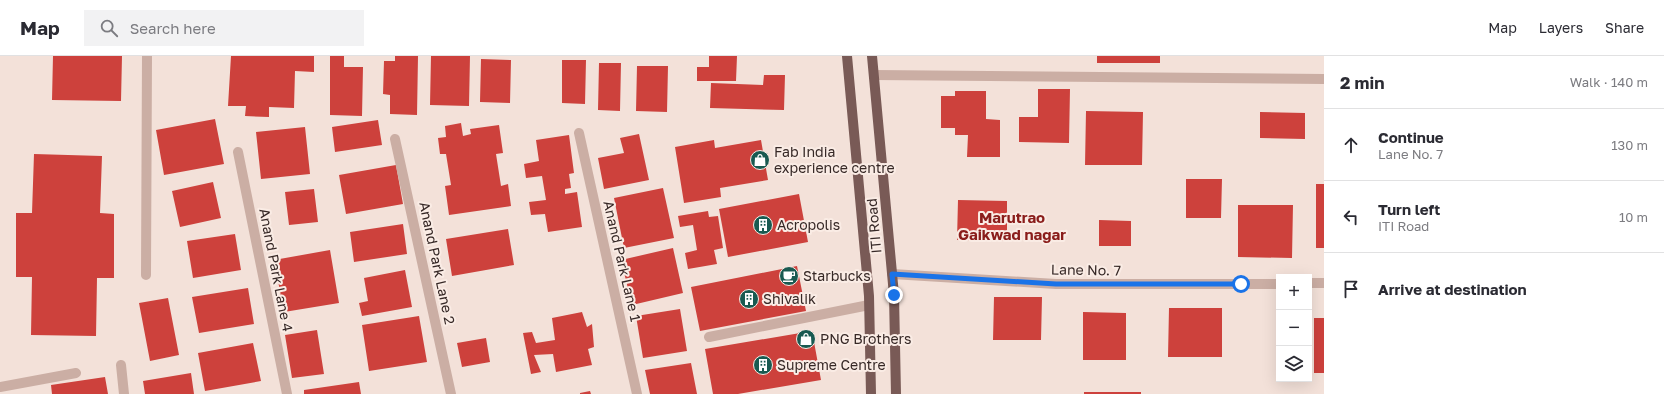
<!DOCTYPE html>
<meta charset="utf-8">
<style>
:root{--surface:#fff;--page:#f2f2f3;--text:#2b2b33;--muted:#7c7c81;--line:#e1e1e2}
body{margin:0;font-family:"Golos Text",sans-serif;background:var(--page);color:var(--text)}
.controls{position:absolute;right:12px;bottom:12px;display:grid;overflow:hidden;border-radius:0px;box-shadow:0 4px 16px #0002}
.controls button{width:36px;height:36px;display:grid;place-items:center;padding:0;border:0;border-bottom:1px solid var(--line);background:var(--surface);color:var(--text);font:20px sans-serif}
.stop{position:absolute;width:12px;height:12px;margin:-9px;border:3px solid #1a73e8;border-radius:50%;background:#fff}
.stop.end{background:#1a73e8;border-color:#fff;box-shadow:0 1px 4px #0008}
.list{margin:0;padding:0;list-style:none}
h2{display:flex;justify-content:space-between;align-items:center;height:52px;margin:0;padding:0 16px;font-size:17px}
h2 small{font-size:13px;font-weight:400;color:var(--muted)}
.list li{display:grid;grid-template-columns:26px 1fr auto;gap:12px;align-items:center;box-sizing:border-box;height:72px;padding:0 16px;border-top:1px solid var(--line)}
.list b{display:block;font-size:15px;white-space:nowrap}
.list p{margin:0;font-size:13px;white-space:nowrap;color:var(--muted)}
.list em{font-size:13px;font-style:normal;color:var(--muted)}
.icon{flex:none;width:22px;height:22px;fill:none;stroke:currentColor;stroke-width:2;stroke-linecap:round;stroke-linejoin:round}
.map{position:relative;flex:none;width:1324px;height:338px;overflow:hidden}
header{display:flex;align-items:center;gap:24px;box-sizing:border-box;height:56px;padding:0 20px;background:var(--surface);border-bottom:1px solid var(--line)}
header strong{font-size:19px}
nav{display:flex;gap:22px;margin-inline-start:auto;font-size:14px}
.search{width:280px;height:36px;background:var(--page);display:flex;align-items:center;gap:10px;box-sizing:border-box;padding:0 14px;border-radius:0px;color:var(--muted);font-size:15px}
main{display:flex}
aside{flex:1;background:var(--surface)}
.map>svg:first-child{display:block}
.building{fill:#cd413c}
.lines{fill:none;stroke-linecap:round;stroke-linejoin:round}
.minor{stroke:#cbaea4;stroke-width:10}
.major{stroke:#795a56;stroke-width:10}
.route{stroke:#1a73e8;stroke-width:5}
.labels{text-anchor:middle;stroke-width:4;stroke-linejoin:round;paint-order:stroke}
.poi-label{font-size:14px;fill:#362826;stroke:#faece5;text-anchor:start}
.street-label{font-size:14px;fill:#362826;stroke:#faece5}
.neighbourhood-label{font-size:15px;font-weight:bold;fill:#8a1d1b;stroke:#faece5}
</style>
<header>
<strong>Map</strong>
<div class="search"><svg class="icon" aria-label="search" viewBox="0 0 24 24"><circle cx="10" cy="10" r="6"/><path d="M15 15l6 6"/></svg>Search here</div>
<nav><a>Map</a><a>Layers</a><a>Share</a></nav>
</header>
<main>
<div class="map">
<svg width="1324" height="338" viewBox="0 0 1324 338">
<rect width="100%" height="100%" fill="#f3e1d9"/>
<path class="building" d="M53,0H122L121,45L52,44Z
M231,0H314V16L295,15L294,52L269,51V61L245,60L246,50H228Z
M330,0H344V11H363L362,60L330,59Z
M395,0H418L417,59L390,58V39L383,38L384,5H395Z
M431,0H470L469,50L430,49Z
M709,0H737L736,25H697V11H709Z
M1097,0H1160V7H1097Z
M481,3L511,4L510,47L480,46Z
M562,4H586L585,48L562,47Z
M599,7H621L620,55L598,54Z
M637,10H668L667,56L636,55Z
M764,19H785L784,54L710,52L711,27L763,29Z
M1038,33H1070L1069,87L1019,86V61H1038Z
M955,35H986V63L1000,64V101H967L968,79H955V72H941V40H955Z
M1086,55L1143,56L1142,109H1085Z
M1260,56L1305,57V83L1260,82Z
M215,63L224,108L164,119L156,74Z
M378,64L382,89L335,96L332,71Z
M461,67L463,80L471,78L470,73L499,69L503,97L496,98L501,130L508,128L511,150L449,159L445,130L451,129L446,98H440L438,82L446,81L445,70Z
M305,71L310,118L261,123L256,76Z
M639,78L649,124L604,133L598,102L624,97L620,82Z
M569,79L574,117L569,118L571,132L565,133V138L577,136L582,171L548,176L545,158L531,159L529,146L546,144L542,120L526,122L524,108L539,105L536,84Z
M714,84L715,92L761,84L768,124L720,132L721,141L684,147L675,91Z
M34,98L102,100L100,157L114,158V222H97L96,280L31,279L32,221H16V157H32Z
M396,109L403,148L346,158L339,119Z
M1186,123H1222L1221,162H1186Z
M213,126L221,162L180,171L172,135Z
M1316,128H1324V192H1316Z
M663,132L674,182L624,192L614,142Z
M314,133L318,166L289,169L285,136Z
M799,138L808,186L728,201L719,153Z
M958,144L1007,145V185L957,184Z
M1238,149H1293L1292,202L1238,201Z
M708,155L709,161L718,160L723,192L714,194L717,208L688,213L685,197L697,194L693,169L680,171L678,160Z
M1099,164L1131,165V190H1099Z
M403,168L407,198L354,206L350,176Z
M508,173L514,209L452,220L446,183Z
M235,178L241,214L193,222L187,185Z
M673,192L683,237L632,249L621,204Z
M330,194L339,247L284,256L274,204Z
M797,210L806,255L700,275L691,231Z
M405,214L412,251L362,260L359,247L368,245L364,222Z
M248,232L254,268L199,277L192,241Z
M994,241H1042L1041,284H993Z
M168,242L179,299L150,305L139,247Z
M1169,252H1222V301H1168Z
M680,253L687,295L643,302L636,260Z
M582,256L587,271L592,268L594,291L588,293L592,309L556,316L553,298L534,299L541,316L531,318L523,277L532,276L536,287L555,284L552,262Z
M1083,256L1126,257V304H1083Z
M419,260L427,306L369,315L362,269Z
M1314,262H1324V317H1314Z
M317,274L324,318L292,322L285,279Z
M812,275L821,324L738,338H713L705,293Z
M486,282L490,306L462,311L457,287Z
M253,287L261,325L205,335L198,297Z
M691,307L697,338H650L645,314Z
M191,317L194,338H145L143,325Z
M105,321L108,338H52L51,329Z
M359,326L361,338H304V334Z
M590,335L591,338H580V337Z
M1084,336H1141V338H1084Z"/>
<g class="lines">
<path class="minor" d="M874,19L1324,23
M579,77L637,338
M395,83L451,338
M238,96L287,338
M892,218L1056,228H1279
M146,219L147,0
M1309,227H1324
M709,281L869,249
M121,309L124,338
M0,331L76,317"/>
<path class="major" d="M847,0L869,240L871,338
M872,0L894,239L896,338"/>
</g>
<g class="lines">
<path class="route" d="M894,239L892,218L1056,228H1241"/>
</g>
<defs>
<g id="shop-disc" transform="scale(1)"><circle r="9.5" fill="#195a51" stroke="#faece5"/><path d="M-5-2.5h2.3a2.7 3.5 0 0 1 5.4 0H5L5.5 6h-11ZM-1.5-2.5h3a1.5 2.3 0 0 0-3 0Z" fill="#fff"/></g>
<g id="building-disc" transform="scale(1)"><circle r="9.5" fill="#195a51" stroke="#faece5"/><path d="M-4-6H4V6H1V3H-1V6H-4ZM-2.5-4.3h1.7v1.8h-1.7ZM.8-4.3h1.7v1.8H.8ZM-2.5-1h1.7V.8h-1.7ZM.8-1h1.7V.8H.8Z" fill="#fff"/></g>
<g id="cafe-disc" transform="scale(1)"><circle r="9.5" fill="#195a51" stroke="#faece5"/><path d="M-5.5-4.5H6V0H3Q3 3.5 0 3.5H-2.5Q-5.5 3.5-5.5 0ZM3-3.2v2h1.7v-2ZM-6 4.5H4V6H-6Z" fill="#fff"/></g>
</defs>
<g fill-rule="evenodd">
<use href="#shop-disc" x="760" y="104"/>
<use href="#building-disc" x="763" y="169"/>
<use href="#cafe-disc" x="789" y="220"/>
<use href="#building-disc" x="749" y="243"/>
<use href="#shop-disc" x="806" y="283"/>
<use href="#building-disc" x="763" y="309"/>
</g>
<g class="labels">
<g class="poi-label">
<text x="774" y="101">Fab India<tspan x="774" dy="16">experience centre</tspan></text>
<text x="777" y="174">Acropolis</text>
<text x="803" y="225">Starbucks</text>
<text x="763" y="248">Shivalik</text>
<text x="820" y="288">PNG Brothers</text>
<text x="777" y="314">Supreme Centre</text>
</g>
<g class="street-label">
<text transform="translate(874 170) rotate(-95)" y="5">ITI Road</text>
<text transform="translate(622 205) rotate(77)" y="5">Anand Park Lane 1</text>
<text transform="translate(437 207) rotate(78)" y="5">Anand Park Lane 2</text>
<text transform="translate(276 214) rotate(79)" y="5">Anand Park Lane 4</text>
<text transform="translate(1086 214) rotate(1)" y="5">Lane No. 7</text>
</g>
<g class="neighbourhood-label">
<text x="1012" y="167">Marutrao<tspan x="1012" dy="17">Gaikwad nagar</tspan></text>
</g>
</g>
</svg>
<div class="controls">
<button>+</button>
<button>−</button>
<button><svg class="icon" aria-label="layers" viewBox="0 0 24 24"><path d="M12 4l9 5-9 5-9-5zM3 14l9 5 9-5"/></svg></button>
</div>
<div class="stop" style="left:1241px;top:228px"></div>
<div class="stop end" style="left:894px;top:239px"></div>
</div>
<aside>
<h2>2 min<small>Walk · 140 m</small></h2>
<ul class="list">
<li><svg class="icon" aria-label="ahead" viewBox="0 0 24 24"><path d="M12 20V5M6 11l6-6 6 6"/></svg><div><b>Continue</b><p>Lane No. 7</p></div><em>130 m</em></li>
<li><svg class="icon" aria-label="left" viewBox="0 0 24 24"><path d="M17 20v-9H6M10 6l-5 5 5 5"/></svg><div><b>Turn left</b><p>ITI Road</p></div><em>10 m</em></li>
<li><svg class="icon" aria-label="arrive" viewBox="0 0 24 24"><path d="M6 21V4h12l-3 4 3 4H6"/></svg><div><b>Arrive at destination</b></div></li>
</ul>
</aside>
</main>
